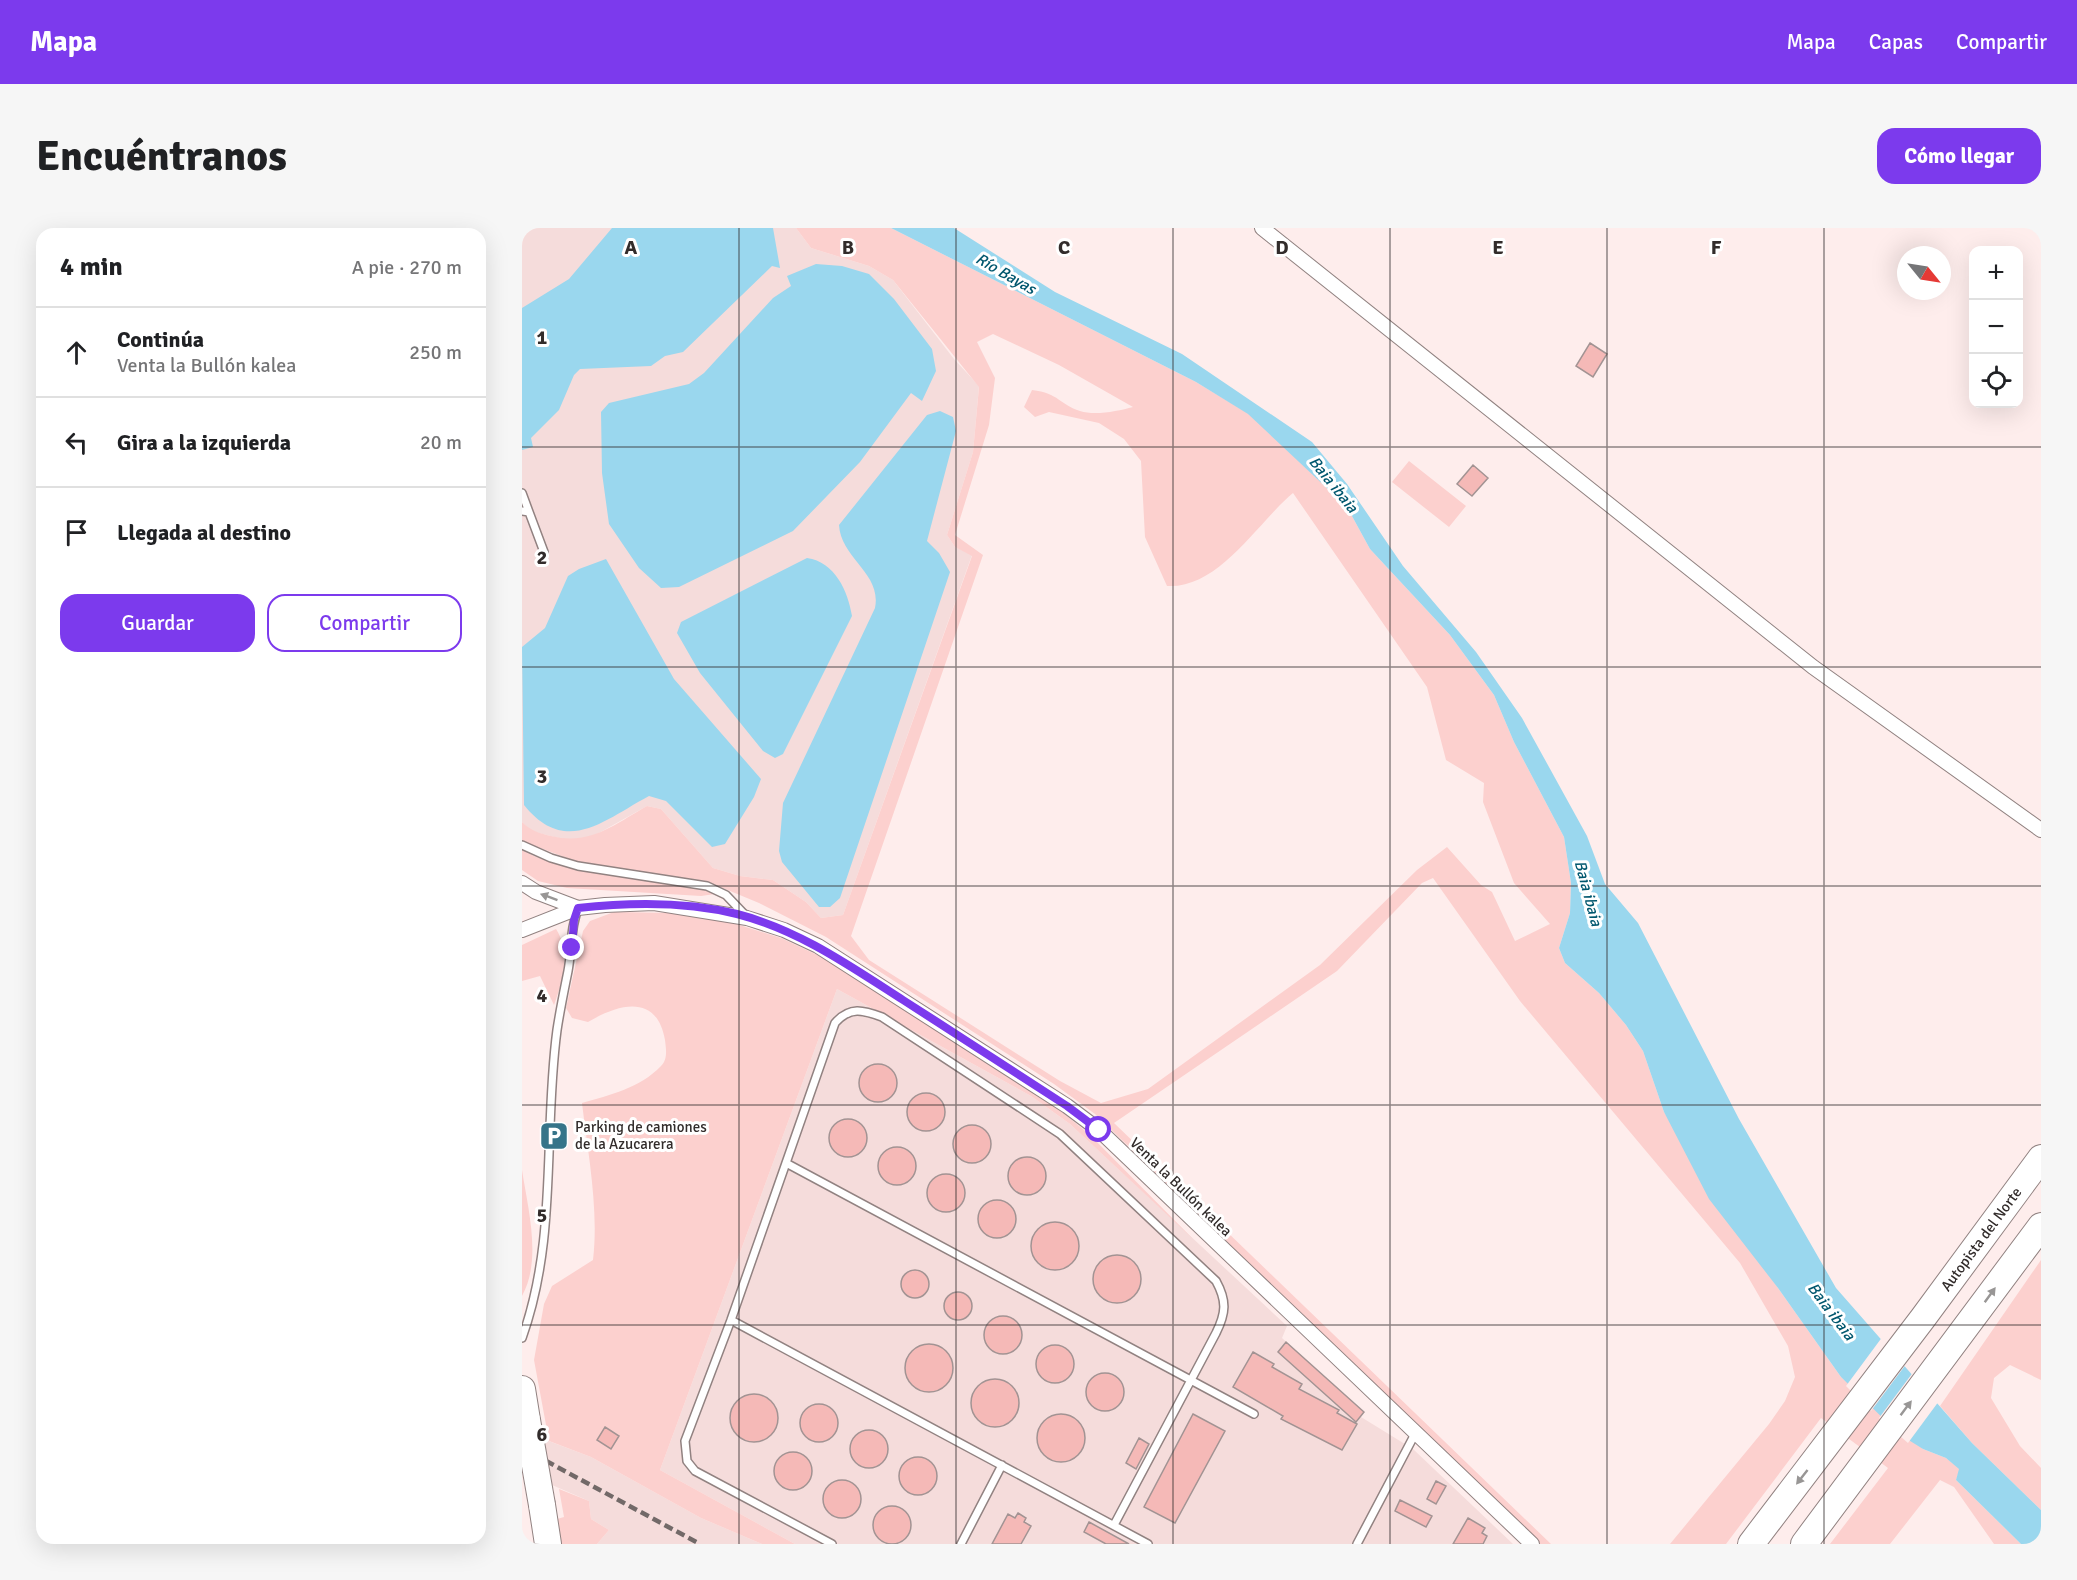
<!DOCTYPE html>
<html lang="es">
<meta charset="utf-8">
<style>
:root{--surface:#fff;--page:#f6f6f6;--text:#202124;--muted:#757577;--line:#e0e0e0;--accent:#7c3aed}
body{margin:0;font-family:Signika,sans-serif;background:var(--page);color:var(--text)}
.controls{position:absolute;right:18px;top:18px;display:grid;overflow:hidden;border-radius:12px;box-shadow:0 6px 24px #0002}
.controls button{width:54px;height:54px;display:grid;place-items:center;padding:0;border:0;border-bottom:2px solid var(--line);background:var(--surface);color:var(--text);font:30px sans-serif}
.compass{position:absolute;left:1375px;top:18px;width:54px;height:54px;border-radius:50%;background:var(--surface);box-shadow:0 6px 24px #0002;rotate:120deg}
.stop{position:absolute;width:18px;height:18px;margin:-14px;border:4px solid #7c3aed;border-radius:50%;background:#fff}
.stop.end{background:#7c3aed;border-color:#fff;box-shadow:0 2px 6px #0008}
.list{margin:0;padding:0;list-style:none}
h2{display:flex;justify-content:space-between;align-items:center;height:78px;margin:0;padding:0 24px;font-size:26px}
h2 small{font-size:20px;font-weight:400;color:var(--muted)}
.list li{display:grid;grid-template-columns:39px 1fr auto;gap:18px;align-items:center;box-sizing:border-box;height:90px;padding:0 24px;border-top:2px solid var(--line)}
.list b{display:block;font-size:22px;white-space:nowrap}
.list p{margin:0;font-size:20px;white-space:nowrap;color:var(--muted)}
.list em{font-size:20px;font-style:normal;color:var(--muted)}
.actions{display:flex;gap:12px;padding:18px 24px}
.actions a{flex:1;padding:14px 0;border:2px solid var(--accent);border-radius:18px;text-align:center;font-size:21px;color:var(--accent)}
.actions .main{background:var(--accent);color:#fff}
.icon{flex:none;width:33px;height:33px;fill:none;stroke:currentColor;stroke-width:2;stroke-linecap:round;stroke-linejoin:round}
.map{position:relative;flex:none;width:1519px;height:1316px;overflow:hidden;border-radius:18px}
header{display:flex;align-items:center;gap:36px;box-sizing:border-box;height:84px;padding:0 30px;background:var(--accent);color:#fff}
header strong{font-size:28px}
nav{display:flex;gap:33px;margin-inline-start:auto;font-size:21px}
.intro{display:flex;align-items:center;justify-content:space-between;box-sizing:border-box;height:144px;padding:0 36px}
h1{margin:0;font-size:42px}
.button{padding:15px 27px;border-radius:18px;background:var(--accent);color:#fff;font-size:21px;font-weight:700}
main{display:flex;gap:36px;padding:0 36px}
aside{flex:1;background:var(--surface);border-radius:18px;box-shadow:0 6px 24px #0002}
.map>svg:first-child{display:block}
.built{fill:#f5dcdb}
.green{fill:#fcd0ce;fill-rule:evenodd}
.water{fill:#9ad7ee}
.pier{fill:#feedec}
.building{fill:#f5b9b7;stroke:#a29393;stroke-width:1.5}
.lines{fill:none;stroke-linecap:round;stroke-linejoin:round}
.lane-casing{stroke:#918281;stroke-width:10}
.street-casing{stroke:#918281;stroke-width:16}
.highway-casing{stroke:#918281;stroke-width:28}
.lane{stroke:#fff;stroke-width:7}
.street{stroke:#fff;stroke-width:14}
.highway{stroke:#fff;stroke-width:26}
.rail{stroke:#726968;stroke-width:4.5;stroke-dasharray:9 4.5;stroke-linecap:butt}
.highway-bridge-casing{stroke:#918281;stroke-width:28;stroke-linecap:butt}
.highway-bridge{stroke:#fff;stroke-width:26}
.oneway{fill:#989695}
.route{stroke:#7c3aed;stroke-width:8}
.grid{fill:none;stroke:#322c2b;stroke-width:1.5;stroke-opacity:0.55}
.labels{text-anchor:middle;stroke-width:6;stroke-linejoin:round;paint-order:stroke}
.poi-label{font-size:15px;fill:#322c2b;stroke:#fff;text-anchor:start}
.street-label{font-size:15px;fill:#322c2b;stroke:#fff}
.water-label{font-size:16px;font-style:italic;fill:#00576e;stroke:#fff}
.grid-label{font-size:20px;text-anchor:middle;font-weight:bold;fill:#322c2b;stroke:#fff;stroke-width:6;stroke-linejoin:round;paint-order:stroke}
</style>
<header>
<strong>Mapa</strong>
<nav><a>Mapa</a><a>Capas</a><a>Compartir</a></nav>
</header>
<div class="intro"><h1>Encuéntranos</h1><a class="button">Cómo llegar</a></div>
<main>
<aside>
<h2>4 min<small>A pie · 270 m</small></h2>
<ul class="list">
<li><svg class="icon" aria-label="ahead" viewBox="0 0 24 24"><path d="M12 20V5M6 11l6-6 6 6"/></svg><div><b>Continúa</b><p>Venta la Bullón kalea</p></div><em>250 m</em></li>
<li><svg class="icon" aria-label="left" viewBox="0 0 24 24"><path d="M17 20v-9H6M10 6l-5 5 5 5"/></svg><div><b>Gira a la izquierda</b></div><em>20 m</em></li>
<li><svg class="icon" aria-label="arrive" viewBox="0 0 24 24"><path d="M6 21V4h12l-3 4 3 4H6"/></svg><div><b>Llegada al destino</b></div></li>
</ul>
<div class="actions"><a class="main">Guardar</a><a>Compartir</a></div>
</aside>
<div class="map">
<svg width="1519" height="1316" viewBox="0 0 1519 1316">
<rect width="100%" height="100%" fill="#feedec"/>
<path class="built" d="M0,0H274L289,20L347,38L371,52L432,131L457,158L451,224L425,307L433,319L450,327L321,687L299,690L284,674L251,652L218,648L191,640L139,581L125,578L68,610L44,612L9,603L0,594Z
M315,761L509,868L548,896L765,1098L760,1110L842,1184L839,1189L891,1221L991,1316H273L138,1242Z
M0,1203L69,1229L179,1290L240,1316H75L87,1302L69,1291L67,1273L0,1244Z"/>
<path class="green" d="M274,0H369L674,154L727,186L780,236L825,279L848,321L928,407L972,467L992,514L1042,609L1049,655L1048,685L1037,720L1043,735L1077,765L1104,797L1121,823L1142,884L1256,1060L1319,1149L1401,1221L1424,1230L1438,1241L1434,1252L1499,1316H1472L1432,1259L1418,1252L1368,1316H1308L1366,1240L1299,1190L1204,1316H1148L1247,1196L1263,1173L1273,1149L1266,1118L1218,1035L998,773L911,650L900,655L815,743L592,895L1029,1316H1017L573,886L532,856L304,709L237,675L184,653L58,635L0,613V594C9,603 17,605 29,608C68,618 93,596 125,578L139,581L191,640L218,648L251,652L284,674L299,690L321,687L450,328L433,319L425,307L451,224L457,159L371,52L347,38L289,20ZM471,106L537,137L611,179C596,183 573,188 558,183C538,177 537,165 510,162L502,179L513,189L527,184L577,195L602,211L619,233L623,309L645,358C697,361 735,295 771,265L905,459L924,532L962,555L961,574L992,655L1028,696L993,713L970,664L959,657L925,619L895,642L798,737L626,861L579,875L538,853L347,732L329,708L461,327L433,307L467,197L473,150L455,114Z
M887,233L944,278L927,299L870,254Z
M0,622C60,655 131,640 193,666L179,668L45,660L16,653L0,642Z
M92,684L151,685L205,693L259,710L306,732L540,884L567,906L671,1011L548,896L509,868L315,761L138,1242L273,1316H240L179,1290L69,1229L27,1213L12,1132L22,1076L30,1058L71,1032C77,981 66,926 60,875C88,867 118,860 139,838C146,831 144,821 143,812C135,766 98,775 66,794L50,790L44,780L61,703L68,693Z
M34,701C49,724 41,753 32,777L18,748L0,753V717Z
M0,942C6,981 20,1032 0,1068Z
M1519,1032V1152L1488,1137L1472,1150L1469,1170L1498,1218L1519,1240V1282L1450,1215L1418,1178Z
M37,1261L67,1273L69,1291L87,1302L75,1316H39L35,1291L42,1289Z"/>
<path class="water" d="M90,0H251L258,40L250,38L161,124L143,128L129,138L58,141L52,147L37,182L9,210L11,219L0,222V80L47,51Z
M369,0H432L533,64L660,126L790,214L825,256L881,338L954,424L1000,490L1065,608L1083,656L1116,695L1217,891L1314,1060L1450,1215L1519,1282V1316H1499L1434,1252L1437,1241L1424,1230L1401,1221L1377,1206L1319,1149L1256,1060L1187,971L1142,884L1121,823L1104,797L1077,765L1043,735L1037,720L1048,685L1049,655L1042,609L992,514L972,467L928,407L848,321L825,279L726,186L674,154Z
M294,36L320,38L347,46L372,71L410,121L414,143L400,173L389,165L338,234L271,303L157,359L139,360L117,340L87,296L80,245L79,184L87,175L167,156L182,145L251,70L269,58L265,48Z
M418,183L431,189L434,203L405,313L417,325L428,344L318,670L308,679H297L260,634L257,623L261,575L353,380C360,345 319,331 317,297L405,187Z
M285,330C313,334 326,363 330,388L261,526L253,530L241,523L178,445L155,405L159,394Z
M84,331L152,451L239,551L232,569L203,616L190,619L144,573L127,568C82,592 44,629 2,577L0,419L23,400L46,348L57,341Z"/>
<path class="pier" d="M1361,1108L1385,1135L1349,1183L1324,1158Z
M1392,1143L1417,1173L1386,1215L1357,1190Z"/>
<path class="building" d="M1068,115L1085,126L1071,149L1054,138Z
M951,237L966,250L950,268L935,256Z
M337 855a19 19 0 1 1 38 0a19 19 0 1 1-38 0Z
M385 884a19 19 0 1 1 38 0a19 19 0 1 1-38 0Z
M307 910a19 19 0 1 1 38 0a19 19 0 1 1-38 0Z
M431 916a19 19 0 1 1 38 0a19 19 0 1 1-38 0Z
M356 938a19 19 0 1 1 38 0a19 19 0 1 1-38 0Z
M486 948a19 19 0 1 1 38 0a19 19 0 1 1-38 0Z
M405 965a19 19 0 1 1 38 0a19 19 0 1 1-38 0Z
M456 991a19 19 0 1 1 38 0a19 19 0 1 1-38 0Z
M509 1018a24 24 0 1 1 48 0a24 24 0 1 1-48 0Z
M571 1051a24 24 0 1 1 48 0a24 24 0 1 1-48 0Z
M379 1056a14 14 0 1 1 28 0a14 14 0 1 1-28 0Z
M422 1078a14 14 0 1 1 28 0a14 14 0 1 1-28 0Z
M462 1107a19 19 0 1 1 38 0a19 19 0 1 1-38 0Z
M764,1114L842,1184L834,1194L756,1124Z
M383 1140a24 24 0 1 1 48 0a24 24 0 1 1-48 0Z
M514 1136a19 19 0 1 1 38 0a19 19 0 1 1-38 0Z
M731,1124L752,1136L750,1139L780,1156L777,1161L817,1182L815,1185L835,1196L820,1222L759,1191L761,1188L711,1159Z
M564 1164a19 19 0 1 1 38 0a19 19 0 1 1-38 0Z
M449 1175a24 24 0 1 1 48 0a24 24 0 1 1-48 0Z
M208 1190a24 24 0 1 1 48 0a24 24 0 1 1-48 0Z
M278 1195a19 19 0 1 1 38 0a19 19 0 1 1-38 0Z
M671,1186L703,1203L653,1295L622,1279Z
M515 1210a24 24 0 1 1 48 0a24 24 0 1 1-48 0Z
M83,1199L97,1208L89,1221L75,1212Z
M328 1221a19 19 0 1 1 38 0a19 19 0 1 1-38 0Z
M617,1210L627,1216L614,1241L604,1235Z
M252 1243a19 19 0 1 1 38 0a19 19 0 1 1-38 0Z
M377 1248a19 19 0 1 1 38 0a19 19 0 1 1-38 0Z
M301 1271a19 19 0 1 1 38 0a19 19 0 1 1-38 0Z
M914,1253L924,1258L914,1276L905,1271Z
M878,1272L910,1288L904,1299L873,1283Z
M351 1297a19 19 0 1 1 38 0a19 19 0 1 1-38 0Z
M496,1285L504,1290L502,1294L509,1298L499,1316H470L486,1286L493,1290Z
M946,1290L963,1300L960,1305L965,1308L961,1316H931Z
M567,1294L607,1316H584L562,1304Z"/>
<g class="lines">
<g class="lane-casing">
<path id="lane" d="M0,265L7,284
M0,283L7,284L22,324
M0,617L29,630L56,638L185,658L204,667L224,688
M264,935L732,1186
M209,1092L626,1316
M0,1110C36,1010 21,906 35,802C38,782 42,763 46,743C50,722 48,700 56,681
M310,1316L173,1243L165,1233L163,1213L209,1092L313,795C328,778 341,782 360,789L538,906L694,1053C705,1073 704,1085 694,1105L592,1297
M439,1316L480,1237
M835,1316L894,1204"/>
</g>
<g class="street-casing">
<path id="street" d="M740,0L1291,439L1519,602
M0,655L14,664L56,680
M0,702L56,680L83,677L132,675L225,690L262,702L296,718L545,878L577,902L1010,1316"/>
</g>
<g class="highway-casing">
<g id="highway">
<path d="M0,1161L5,1192"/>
<path d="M20,1277L26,1316"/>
<path id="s1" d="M1229,1316L1401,1090L1519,930"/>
<path d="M1282,1316L1519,998"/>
</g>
</g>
<use href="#lane" class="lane"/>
<use href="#street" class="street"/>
<use href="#highway" class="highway"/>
<path class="rail" d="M0,1220L178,1316"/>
<g class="highway-bridge-casing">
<path id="highway-bridge" d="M5,1192L20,1277"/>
</g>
<use href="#highway-bridge" class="highway-bridge"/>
</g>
<defs><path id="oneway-solid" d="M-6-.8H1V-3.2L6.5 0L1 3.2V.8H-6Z" transform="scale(1.5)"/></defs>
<g class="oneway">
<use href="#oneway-solid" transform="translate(27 669) rotate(-160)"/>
<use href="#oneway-solid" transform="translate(1468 1067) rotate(-54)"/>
<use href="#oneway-solid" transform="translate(1384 1180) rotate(-53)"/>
<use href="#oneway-solid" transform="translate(1280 1249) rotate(128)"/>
</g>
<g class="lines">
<path class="route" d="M50,720L52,692L56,680C109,674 163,673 215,686C277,702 328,738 381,772C436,807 491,843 545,878L577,902"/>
</g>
<path class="grid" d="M217,0V1316M434,0V1316M651,0V1316M868,0V1316M1085,0V1316M1302,0V1316M0,219H1519M0,439H1519M0,658H1519M0,877H1519M0,1097H1519"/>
<defs>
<g id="parking-square" transform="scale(1.5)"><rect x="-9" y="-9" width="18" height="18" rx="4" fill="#367489" stroke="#fff"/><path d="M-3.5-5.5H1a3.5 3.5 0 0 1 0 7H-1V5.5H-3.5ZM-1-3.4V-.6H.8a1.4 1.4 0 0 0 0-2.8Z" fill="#fff"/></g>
</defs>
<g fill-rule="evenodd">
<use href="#parking-square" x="32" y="908"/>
</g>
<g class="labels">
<g class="poi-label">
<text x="53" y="904">Parking de camiones<tspan x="53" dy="17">de la Azucarera</tspan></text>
</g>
<g class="street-label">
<text transform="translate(659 959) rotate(44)" y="5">Venta la Bullón kalea</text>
<text dy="5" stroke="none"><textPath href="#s1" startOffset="382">Autopista del Norte</textPath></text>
</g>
<g class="water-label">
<text transform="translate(484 45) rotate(30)" y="6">Río Bayas</text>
<text transform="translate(812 256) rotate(51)" y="6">Baia ibaia</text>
<text transform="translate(1067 665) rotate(75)" y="6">Baia ibaia</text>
<text transform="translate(1310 1083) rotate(53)" y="6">Baia ibaia</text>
</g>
</g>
<g class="grid-label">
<text x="109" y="26">A</text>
<text x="326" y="26">B</text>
<text x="542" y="26">C</text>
<text x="760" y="26">D</text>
<text x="976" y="26">E</text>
<text x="1194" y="26">F</text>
<text x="20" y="116">1</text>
<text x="20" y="336">2</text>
<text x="20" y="555">3</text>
<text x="20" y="774">4</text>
<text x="20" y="994">5</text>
<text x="20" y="1213">6</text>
</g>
</svg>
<div class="controls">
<button>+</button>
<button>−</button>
<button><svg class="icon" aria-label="locate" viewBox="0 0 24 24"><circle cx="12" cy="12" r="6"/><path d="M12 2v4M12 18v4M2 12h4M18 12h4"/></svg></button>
</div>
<svg class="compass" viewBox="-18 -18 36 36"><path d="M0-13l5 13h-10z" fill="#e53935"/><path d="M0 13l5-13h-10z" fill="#757577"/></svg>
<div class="stop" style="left:577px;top:902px"></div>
<div class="stop end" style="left:50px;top:720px"></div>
</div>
</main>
